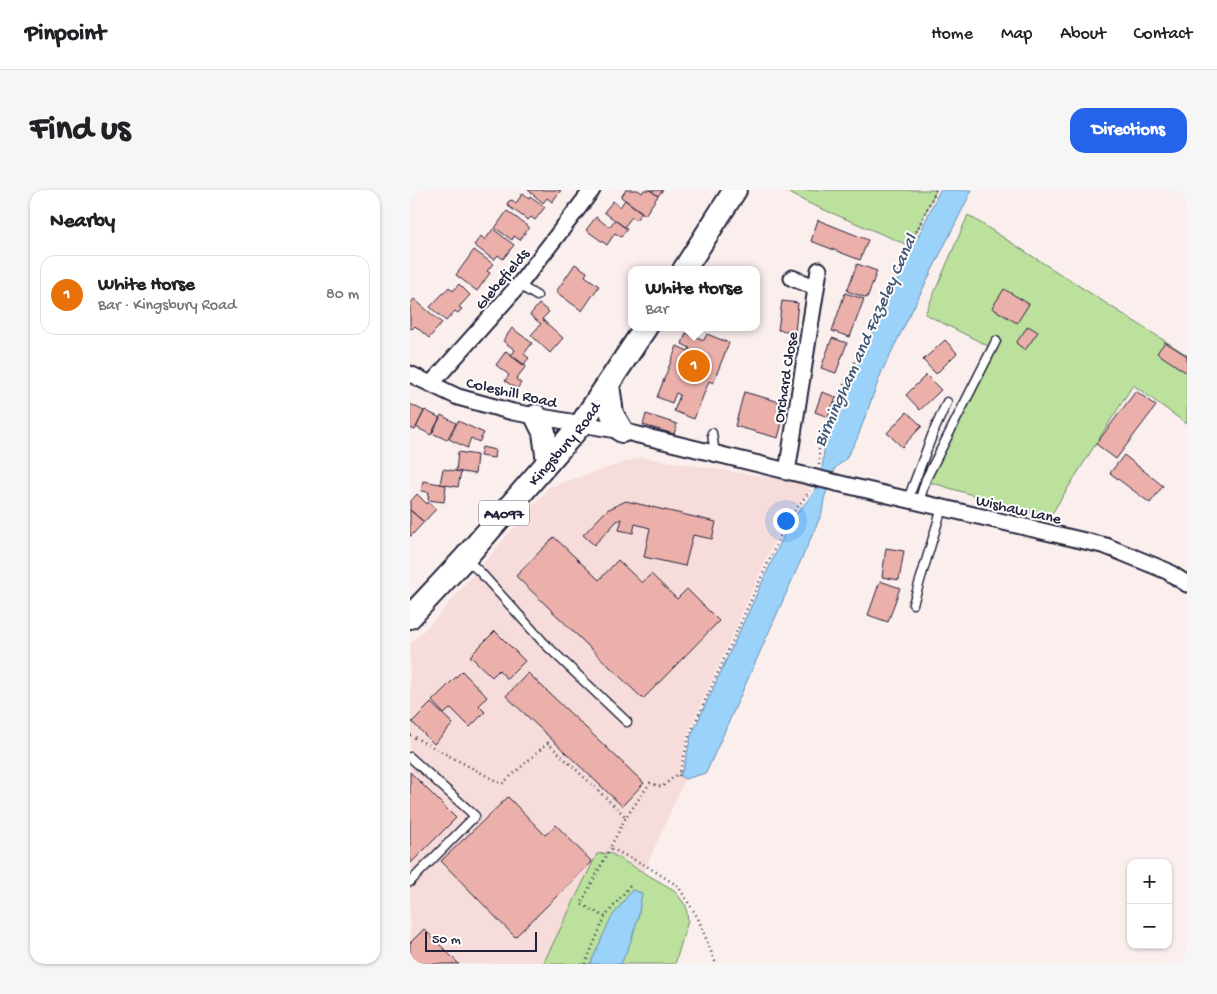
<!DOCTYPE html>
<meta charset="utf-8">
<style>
:root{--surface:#fff;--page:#f6f6f6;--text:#202124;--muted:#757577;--line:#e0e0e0;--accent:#2563eb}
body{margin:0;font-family:"Gochi Hand",sans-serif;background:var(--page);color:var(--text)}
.controls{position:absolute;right:15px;bottom:15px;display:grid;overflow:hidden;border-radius:10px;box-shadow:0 1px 4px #0004}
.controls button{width:45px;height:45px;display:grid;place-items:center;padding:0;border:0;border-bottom:1px solid var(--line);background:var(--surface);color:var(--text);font:25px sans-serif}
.scale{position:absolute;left:15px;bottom:12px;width:112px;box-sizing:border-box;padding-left:5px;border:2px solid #22223b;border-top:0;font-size:14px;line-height:18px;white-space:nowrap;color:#22223b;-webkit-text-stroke:4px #fff;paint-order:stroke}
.you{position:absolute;left:375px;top:330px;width:18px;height:18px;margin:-12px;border:4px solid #fff;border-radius:50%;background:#1a73e8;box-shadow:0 0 0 8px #1a73e833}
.badge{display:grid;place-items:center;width:32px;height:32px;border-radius:50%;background:var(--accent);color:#fff;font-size:16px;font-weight:700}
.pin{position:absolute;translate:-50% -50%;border:2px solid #fff;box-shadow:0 1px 5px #0006}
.popup{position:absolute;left:218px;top:76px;width:132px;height:65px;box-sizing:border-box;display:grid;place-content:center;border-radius:10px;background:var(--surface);filter:drop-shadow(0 1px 4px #0005);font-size:16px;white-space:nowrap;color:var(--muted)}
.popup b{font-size:19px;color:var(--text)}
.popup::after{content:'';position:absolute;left:50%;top:100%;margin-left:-10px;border:10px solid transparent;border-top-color:var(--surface)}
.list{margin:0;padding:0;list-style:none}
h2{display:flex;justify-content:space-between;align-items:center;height:65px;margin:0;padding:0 20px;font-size:21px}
h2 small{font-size:16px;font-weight:400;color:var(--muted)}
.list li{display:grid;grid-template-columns:32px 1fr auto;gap:15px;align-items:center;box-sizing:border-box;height:80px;margin:0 10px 10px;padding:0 10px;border:1px solid var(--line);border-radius:15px}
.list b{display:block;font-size:19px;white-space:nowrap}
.list p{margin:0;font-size:16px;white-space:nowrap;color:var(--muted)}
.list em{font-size:16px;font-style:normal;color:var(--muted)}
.map{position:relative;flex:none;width:777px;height:774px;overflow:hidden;border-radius:15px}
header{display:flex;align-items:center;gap:30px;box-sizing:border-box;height:70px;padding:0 25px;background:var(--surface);border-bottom:1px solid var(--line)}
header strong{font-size:24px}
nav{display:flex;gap:28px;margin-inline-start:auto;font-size:18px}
.intro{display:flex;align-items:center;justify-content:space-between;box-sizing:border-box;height:120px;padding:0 30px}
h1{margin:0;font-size:35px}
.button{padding:12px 22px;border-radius:15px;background:var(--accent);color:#fff;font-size:18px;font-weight:700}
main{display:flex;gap:30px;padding:0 30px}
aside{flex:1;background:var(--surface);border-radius:15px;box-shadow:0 1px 4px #0004}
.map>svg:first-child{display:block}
.built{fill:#f6dcda}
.green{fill:#bbe19c;stroke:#6e826c}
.water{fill:#9ad2f9;stroke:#6a8cad}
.building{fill:#ecb0ab;stroke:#22223b}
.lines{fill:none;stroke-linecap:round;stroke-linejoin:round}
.lane-casing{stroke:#22223b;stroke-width:11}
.street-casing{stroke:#22223b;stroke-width:19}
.primary-casing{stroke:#22223b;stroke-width:26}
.path{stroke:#22223b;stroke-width:2.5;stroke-dasharray:1 4;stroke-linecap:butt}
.lane{stroke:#fff;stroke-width:8}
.street{stroke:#fff;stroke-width:15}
.primary{stroke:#fff;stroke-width:22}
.street-bridge-casing{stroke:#22223b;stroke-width:19;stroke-linecap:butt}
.street-bridge{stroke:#fff;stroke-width:15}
.labels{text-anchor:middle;stroke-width:4;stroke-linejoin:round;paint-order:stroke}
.shield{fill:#fff;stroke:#646476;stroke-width:1}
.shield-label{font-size:15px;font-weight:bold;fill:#22223b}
.street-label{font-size:16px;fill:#22223b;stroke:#fff}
.water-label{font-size:18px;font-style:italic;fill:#465774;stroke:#fff}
</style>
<header>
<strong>Pinpoint</strong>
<nav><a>Home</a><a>Map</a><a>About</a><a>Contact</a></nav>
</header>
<div class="intro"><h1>Find us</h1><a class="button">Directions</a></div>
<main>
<aside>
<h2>Nearby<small></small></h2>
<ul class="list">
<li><span class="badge" style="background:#e8710a">1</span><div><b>White Horse</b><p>Bar · Kingsbury Road</p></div><em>80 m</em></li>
</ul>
</aside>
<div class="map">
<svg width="777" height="774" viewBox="0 0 777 774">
<rect width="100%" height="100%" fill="#fbefee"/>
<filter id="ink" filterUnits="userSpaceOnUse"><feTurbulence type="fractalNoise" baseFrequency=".02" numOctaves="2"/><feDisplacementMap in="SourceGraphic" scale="10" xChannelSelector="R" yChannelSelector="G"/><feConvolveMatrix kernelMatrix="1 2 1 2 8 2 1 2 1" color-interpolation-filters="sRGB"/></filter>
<g filter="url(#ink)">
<path class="built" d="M231,267L401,294L397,304L376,326L277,545L270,579L267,582L269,586L275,589L234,682L214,669L187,664L133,774H0V454L25,429L139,297Z"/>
<path class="green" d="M374,0H526L500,56L398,13Z
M558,25L777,165V234L723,195L639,328L516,291L578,156L515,124Z
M200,663L264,700L276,716L278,731L265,774H133L187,664Z"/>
<path class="water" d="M530,0H562L472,181L447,249L435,270L425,278L414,309L412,323L296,583L275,589L270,586L274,576L281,546L381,330L404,303L412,280L416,242Z
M222,700L232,703L228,728L221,751L211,774H180L201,728Z"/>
<path class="building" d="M118,0H151L142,12L137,8L133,13Z
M216,0H228L232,3L234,0H240L248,6L235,25L211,7Z
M240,0H253L248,6Z
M113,3L119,8L120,6L135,17L125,30L121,27L118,30L98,16L97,13L99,11L102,10L106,13Z
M215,10L232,22L226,30L222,27L214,37L194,22L203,11L210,17Z
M97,21L119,37L110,50L104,46L102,50L85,38Z
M186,27L199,37L205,30L217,39L211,47L205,43L197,55L176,40Z
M408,30L458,50L450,70L401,51Z
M83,39L104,55L93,69L88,65L84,70L64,55L71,46L75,50Z
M64,60L83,74L77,81L80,83L67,101L46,85Z
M165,74L177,82L175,86L189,96L172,121L146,102Z
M447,74L467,81L457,108L437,101Z
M49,94L60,105L49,117L52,119L48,123L45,121L36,131L20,117L39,97L43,101Z
M594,99L619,114L607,133L582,118Z
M435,103L454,109L440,147L422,141Z
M4,109L32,133L19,148L5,136L2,139L0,138V114Z
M372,111L388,113L385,142L368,140Z
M129,114L139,122L132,129L153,148L140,163L121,145L131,134L120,125Z
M618,136L628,142L615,160L606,153Z
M102,138L122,153L114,164L119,168L113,175L101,166L105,160L93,151Z
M276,143L294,150L297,144L319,153L303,193L299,191L284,229L264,221L270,205L266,203L262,213L247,207L267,156L278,161L280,158L272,154Z
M422,148L437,153L426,183L411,178Z
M535,150L547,163L526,184L513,170Z
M755,152L777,166V183L747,163Z
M96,161L116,176L106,189L111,193L107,199L95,191L99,185L86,175Z
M516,185L531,200L510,220L496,205Z
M726,201L746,216L706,269L686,254Z
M334,202L377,214L368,248L325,236Z
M412,202L426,207L418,227L405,222Z
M0,214L14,221L5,240L0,238Z
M15,220L30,228L21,245L6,237Z
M497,222L512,236L492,257L477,243Z
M236,224L267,234L264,244L233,235Z
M31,225L46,233L37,250L22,243Z
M48,231L74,243L69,252L61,248L57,258L39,249Z
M72,257L85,260L84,268L70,266Z
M48,262L67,265L65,284L46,281Z
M714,265L753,296L740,313L700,283Z
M33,279L51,282L48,297L30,294Z
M13,291L36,295L34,312L18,310L19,302L11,301Z
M7,304L17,314L18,312L26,319L14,332L0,320V312Z
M216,311L306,332L302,349L283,345L275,376L234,367L240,338L225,334L223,343L209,340L212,329L207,331L184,355L173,345L197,320Z
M0,320L14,332L1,346H0Z
M144,347L189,390L208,370L232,393L241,384L267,409L277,399L309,431L233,509L106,386Z
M476,358L494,361L489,390L472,387Z
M470,391L490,398L478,432L458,425Z
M85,441L115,471L97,489L89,480L82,487L60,466Z
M52,481L77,507L69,516L75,522L60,537L41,518L34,524L22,511Z
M118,483L234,593L212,616L96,506Z
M21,513L43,534L24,554L2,532Z
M0,582L46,628L0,674Z
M98,607L135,645L146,635L182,672L105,747L31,671Z
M14,739L49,774H0V753Z"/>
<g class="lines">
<g class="lane-casing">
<path id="lane" d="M109,95L127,106
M302,243L305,264
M498,309L523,243L537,212
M509,312L516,289L586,151
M56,369L71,383L134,453L217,532
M503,414L532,318
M0,567L65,626L0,692"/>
</g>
<g class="street-casing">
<path id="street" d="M382,88L405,97
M0,184L48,207L103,222L212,241L402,287
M21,194L109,95L182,0
M377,282L409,80
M427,293L696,356L757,381L777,394"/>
</g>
<g class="primary-casing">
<g id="primary">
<path d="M274,80L325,0"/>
<path d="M198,195L202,224L212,241"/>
<path d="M126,226L134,242L138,272"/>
<path id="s1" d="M0,427L55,368L172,233L236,137"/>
</g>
</g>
<path class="path" d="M409,275V255L412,241L526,0
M0,545L92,594L138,553L216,627L200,658L235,675L268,696L288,728L306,774
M269,586L279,546L378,329L400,301
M217,626L240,593L252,597L270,582
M195,727L171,714L200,658
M175,774L195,727L222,693"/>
<use href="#lane" class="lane"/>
<use href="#street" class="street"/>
<use href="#primary" class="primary"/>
<g class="street-bridge-casing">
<path id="street-bridge" d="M402,287L427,293"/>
</g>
<use href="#street-bridge" class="street-bridge"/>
</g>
</g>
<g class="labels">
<rect class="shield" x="69" y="310.5" width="50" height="25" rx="4"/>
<g class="shield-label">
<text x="94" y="328">A4097</text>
</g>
<g class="street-label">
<text transform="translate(91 88) rotate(-50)" y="6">Glebefields</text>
<text transform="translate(374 187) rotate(-81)" y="6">Orchard Close</text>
<text transform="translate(102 201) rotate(13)" y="6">Coleshill Road</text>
<text dy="6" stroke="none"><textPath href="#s1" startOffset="232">Kingsbury Road</textPath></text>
<text transform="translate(609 318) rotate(13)" y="6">Wishaw Lane</text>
</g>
<g class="water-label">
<text transform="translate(454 150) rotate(-66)" y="6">Birmingham and Fazeley Canal</text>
</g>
</g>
</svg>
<div class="controls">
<button>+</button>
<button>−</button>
</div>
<div class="scale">50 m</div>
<div class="you"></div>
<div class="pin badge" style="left:284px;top:176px;background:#e8710a">1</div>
<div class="popup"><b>White Horse</b>Bar</div>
</div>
</main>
